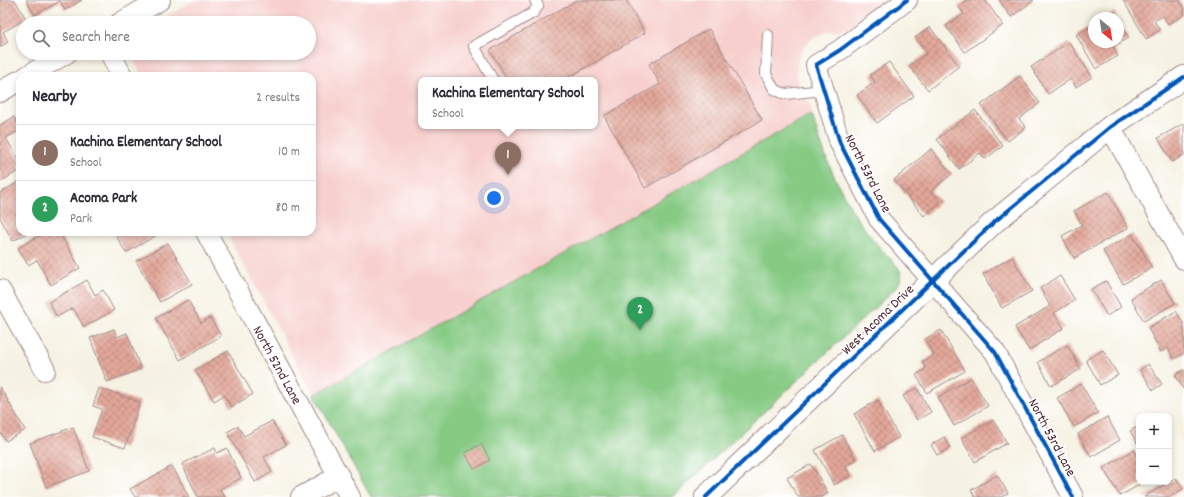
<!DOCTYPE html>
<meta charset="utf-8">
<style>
:root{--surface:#fff;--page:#f7f7f7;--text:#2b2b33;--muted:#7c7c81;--line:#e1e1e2;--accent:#db2777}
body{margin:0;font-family:Dekko,sans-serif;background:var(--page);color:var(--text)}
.controls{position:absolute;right:12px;bottom:12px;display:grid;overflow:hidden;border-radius:8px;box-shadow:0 2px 6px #0003}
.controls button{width:36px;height:36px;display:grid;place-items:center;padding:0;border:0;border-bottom:1px solid var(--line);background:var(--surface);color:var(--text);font:20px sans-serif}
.compass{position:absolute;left:1088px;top:12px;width:36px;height:36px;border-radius:50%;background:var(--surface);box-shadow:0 2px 6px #0003;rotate:150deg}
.you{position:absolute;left:494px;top:198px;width:14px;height:14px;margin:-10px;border:3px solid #fff;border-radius:50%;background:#1a73e8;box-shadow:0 0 0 6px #1a73e833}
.badge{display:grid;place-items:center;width:26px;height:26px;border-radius:50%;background:var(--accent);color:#fff;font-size:13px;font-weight:700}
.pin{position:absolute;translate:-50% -33px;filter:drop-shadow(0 1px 2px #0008)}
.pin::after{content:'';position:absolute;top:21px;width:14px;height:12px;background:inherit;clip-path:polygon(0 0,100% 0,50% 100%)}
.popup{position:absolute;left:418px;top:77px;width:180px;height:52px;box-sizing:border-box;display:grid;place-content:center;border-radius:8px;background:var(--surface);filter:drop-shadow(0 1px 3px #0005);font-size:13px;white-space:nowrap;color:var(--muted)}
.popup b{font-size:15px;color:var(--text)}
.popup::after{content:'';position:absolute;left:50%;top:100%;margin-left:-8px;border:8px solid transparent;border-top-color:var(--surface)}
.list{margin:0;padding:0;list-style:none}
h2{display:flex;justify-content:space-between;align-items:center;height:52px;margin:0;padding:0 16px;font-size:17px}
h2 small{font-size:13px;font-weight:400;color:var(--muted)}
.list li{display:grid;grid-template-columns:26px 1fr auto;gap:12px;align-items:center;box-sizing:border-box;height:56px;padding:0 16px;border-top:1px solid var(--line)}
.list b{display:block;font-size:15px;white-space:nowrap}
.list p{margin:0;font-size:13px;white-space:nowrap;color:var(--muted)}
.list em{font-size:13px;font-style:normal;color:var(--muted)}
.icon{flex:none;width:22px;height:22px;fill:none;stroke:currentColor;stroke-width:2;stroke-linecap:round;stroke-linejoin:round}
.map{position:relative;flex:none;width:1184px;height:497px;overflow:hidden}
.search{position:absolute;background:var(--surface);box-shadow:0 2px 6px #0003;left:16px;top:16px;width:300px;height:44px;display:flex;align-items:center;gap:10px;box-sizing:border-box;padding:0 14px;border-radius:22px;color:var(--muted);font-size:15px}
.panel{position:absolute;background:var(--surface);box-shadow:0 2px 6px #0003;left:16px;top:72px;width:300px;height:164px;border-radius:12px}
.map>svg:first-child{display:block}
.built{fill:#f7d0ce;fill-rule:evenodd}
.green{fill:#86ca84;stroke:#687458}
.building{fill:url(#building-cross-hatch)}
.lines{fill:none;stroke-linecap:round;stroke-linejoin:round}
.service-casing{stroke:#a08887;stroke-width:12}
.minor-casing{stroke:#a08887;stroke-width:22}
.tertiary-casing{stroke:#a08887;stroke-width:24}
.service{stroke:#fff;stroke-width:10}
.minor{stroke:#fff;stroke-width:20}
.tertiary{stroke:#fff;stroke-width:22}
.cycleway-casing{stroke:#fff;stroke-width:6}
.cycleway{stroke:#0057b8;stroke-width:4}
.labels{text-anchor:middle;stroke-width:3.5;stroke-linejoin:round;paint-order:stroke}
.street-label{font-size:14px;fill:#4a1f2b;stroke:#fff}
</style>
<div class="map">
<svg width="1184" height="497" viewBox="0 0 1184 497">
<defs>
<pattern id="building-cross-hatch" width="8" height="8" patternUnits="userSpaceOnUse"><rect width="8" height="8" fill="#e3a79a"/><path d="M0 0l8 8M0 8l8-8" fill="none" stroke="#ba877e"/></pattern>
</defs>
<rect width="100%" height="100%" fill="#fff"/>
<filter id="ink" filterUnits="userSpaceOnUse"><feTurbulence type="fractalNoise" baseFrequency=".025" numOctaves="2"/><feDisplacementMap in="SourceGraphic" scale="8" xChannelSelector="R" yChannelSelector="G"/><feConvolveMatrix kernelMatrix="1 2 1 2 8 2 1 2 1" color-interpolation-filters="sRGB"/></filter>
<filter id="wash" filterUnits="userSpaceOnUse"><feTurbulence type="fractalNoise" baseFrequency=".012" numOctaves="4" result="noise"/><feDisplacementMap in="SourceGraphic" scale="16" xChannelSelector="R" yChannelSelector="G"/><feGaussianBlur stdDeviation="0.9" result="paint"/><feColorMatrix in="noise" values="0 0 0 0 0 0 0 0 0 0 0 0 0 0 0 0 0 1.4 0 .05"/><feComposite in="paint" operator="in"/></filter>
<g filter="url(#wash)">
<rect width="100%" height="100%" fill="#f6f2e3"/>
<path class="built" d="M195,0H887L854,24L847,29L828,31L818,35L810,40L804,47L798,59L797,78L799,87L810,104L812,115L806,117L314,395L226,232H312V76H142L130,53H309V23H154ZM421,80H595V126H421Z"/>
<path class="green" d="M812,115C822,152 839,192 861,224C868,234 876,243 884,252C889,258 897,264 900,271C902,277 900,283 896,288L673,497H371L314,395L806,117Z"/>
<g id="blocks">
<path class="building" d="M0,0H15L26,19L3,32L8,42L0,47Z
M26,0H82L65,10L60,1L35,15Z
M577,0H626L645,33L564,80H508L490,50Z
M967,0H985L1003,25L965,52L946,26L964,14L958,6Z
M999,0H1034L1011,17Z
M1123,0H1179L1184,8V15L1168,24L1163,16L1154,21L1160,30L1146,39Z
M1114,12L1117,18H1103Z
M1118,19L1129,38L1113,47L1118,56L1096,69L1076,35L1094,24V42H1118Z
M930,27L959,66L928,90L909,66L927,53L915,38Z
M709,29L762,120L645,188L604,116L660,84L649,64Z
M1069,42L1092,77L1076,87L1071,79L1048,94L1031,67Z
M889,62L914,96L877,123L857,95L875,82L870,75Z
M1020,76L1040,103L1019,119L1026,127L1008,141L981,105Z
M975,110L1003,146L985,159L980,153L959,169L937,139Z
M14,117L20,127V130L6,138L20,162V170L0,182V125Z
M1184,123V155L1172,162L1158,138Z
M931,149L952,174L931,191L940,202L924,216L894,180Z
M20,181V232H29L13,241L0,218V193Z
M1108,192L1128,228L1074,258L1062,236L1082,225L1074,211Z
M46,232H59L80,268L51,285L37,260L28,265L18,248Z
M114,232H162L126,253Z
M1132,234L1152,268L1123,284L1103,251Z
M168,243L192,284L160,302L136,261Z
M1012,257L1032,291L1002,308L983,274Z
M1060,276L1075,300L1054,313L1064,328L1029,350L1015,327L1050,306L1040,288Z
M87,280L95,295L103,290L114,310L84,327L73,308L57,317L49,302Z
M1161,280L1175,303L1144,321L1131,298Z
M1106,281L1121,307L1107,316L1091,289Z
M188,300L201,323L210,318L221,336L180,360L156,318Z
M1176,311L1184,325V353L1174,359L1168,348L1161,352L1148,328Z
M114,329L117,337L127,333L141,369L107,382L90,338Z
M941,330L965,371L927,393L916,375L926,369L922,362L934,355L925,339Z
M1067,345L1081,369L1051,386L1038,362Z
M1103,350L1118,375L1100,385L1086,360Z
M228,351L253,394L231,407L224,395L214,401L195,370Z
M1148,364L1162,384L1153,390L1140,370Z
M1184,370V390L1175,375Z
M971,378L988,406L954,426L938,397Z
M1081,384L1098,413L1074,427L1057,398Z
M0,387L25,430L6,441L0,432Z
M99,388L140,402L125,448L92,437L102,409L93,406Z
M917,388L931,412L917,420L903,396Z
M878,400L899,437L875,451L854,414Z
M1107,417L1120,440L1091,457L1078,434Z
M993,420L1007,443L975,462L961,438Z
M272,421L286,445L264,457L272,472L255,482L227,432L238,426L244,436Z
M1139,426V446L1130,431Z
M73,427L89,471L46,487L30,443Z
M842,435L856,460L845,466L851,476L834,485L815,450Z
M944,437L950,448L937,455L931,445Z
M481,444L490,460L474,469L465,453Z
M215,448L217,453L227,448L241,478L220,489L225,497H198L182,464Z
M1134,450L1139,458V482H1144L1120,496L1103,468Z
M811,464L828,493L822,497H798L787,478Z
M172,466L189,497H135L130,489Z
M997,475L1008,493L1002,497H975L971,490Z
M1176,478L1183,489L1169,497H1144Z"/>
</g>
</g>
<g filter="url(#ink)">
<use href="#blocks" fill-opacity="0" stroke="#a08887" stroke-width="1"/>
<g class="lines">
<g class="service-casing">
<path id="service" d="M768,35L766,74L774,89L785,94L824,90
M493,80L474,46L533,13L538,6L535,0"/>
</g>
<g class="minor-casing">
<g id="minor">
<path d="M907,0L840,50L816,65L840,143L879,219L995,352L1073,497"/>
<path d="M120,23L160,0"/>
<path d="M110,53L122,76"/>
<path d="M27,76L67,53"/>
<path d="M0,92L20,80"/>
<path d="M1110,127L1184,259"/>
<path id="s1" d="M206,232L350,497"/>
<path d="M0,290L45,370"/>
<path d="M301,497L339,476"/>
</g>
</g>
<g class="tertiary-casing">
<path id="tertiary" d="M706,497L993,223L1110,127L1184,77"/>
</g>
<use href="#service" class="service"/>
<use href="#minor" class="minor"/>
<use href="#tertiary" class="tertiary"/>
<g class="cycleway-casing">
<path id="cycleway" d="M907,0L840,50L816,65L840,143L879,219L995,352L1073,497
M706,497L993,223L1110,127L1184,77"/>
</g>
<use href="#cycleway" class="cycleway"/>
</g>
</g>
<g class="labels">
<g class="street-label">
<text transform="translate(869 173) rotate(63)" y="5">North 53rd Lane</text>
<text transform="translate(877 319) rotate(-44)" y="5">West Acoma Drive</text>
<text dy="5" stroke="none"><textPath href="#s1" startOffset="151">North 52nd Lane</textPath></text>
<text transform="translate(1053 437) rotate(62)" y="5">North 53rd Lane</text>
</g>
</g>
</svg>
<div class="controls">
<button>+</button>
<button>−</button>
</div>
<svg class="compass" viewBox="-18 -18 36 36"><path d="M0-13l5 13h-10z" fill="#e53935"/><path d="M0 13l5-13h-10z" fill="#7c7c81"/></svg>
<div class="you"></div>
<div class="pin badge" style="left:508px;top:175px;background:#8d6e63">1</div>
<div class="popup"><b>Kachina Elementary School</b>School</div>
<div class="pin badge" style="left:640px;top:330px;background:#2e9e5b">2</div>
<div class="search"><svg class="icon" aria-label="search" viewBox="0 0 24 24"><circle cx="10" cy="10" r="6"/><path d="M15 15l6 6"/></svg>Search here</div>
<section class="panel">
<h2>Nearby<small>2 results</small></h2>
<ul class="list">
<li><span class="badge" style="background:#8d6e63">1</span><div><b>Kachina Elementary School</b><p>School</p></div><em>10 m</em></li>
<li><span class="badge" style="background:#2e9e5b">2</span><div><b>Acoma Park</b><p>Park</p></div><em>80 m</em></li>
</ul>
</section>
</div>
